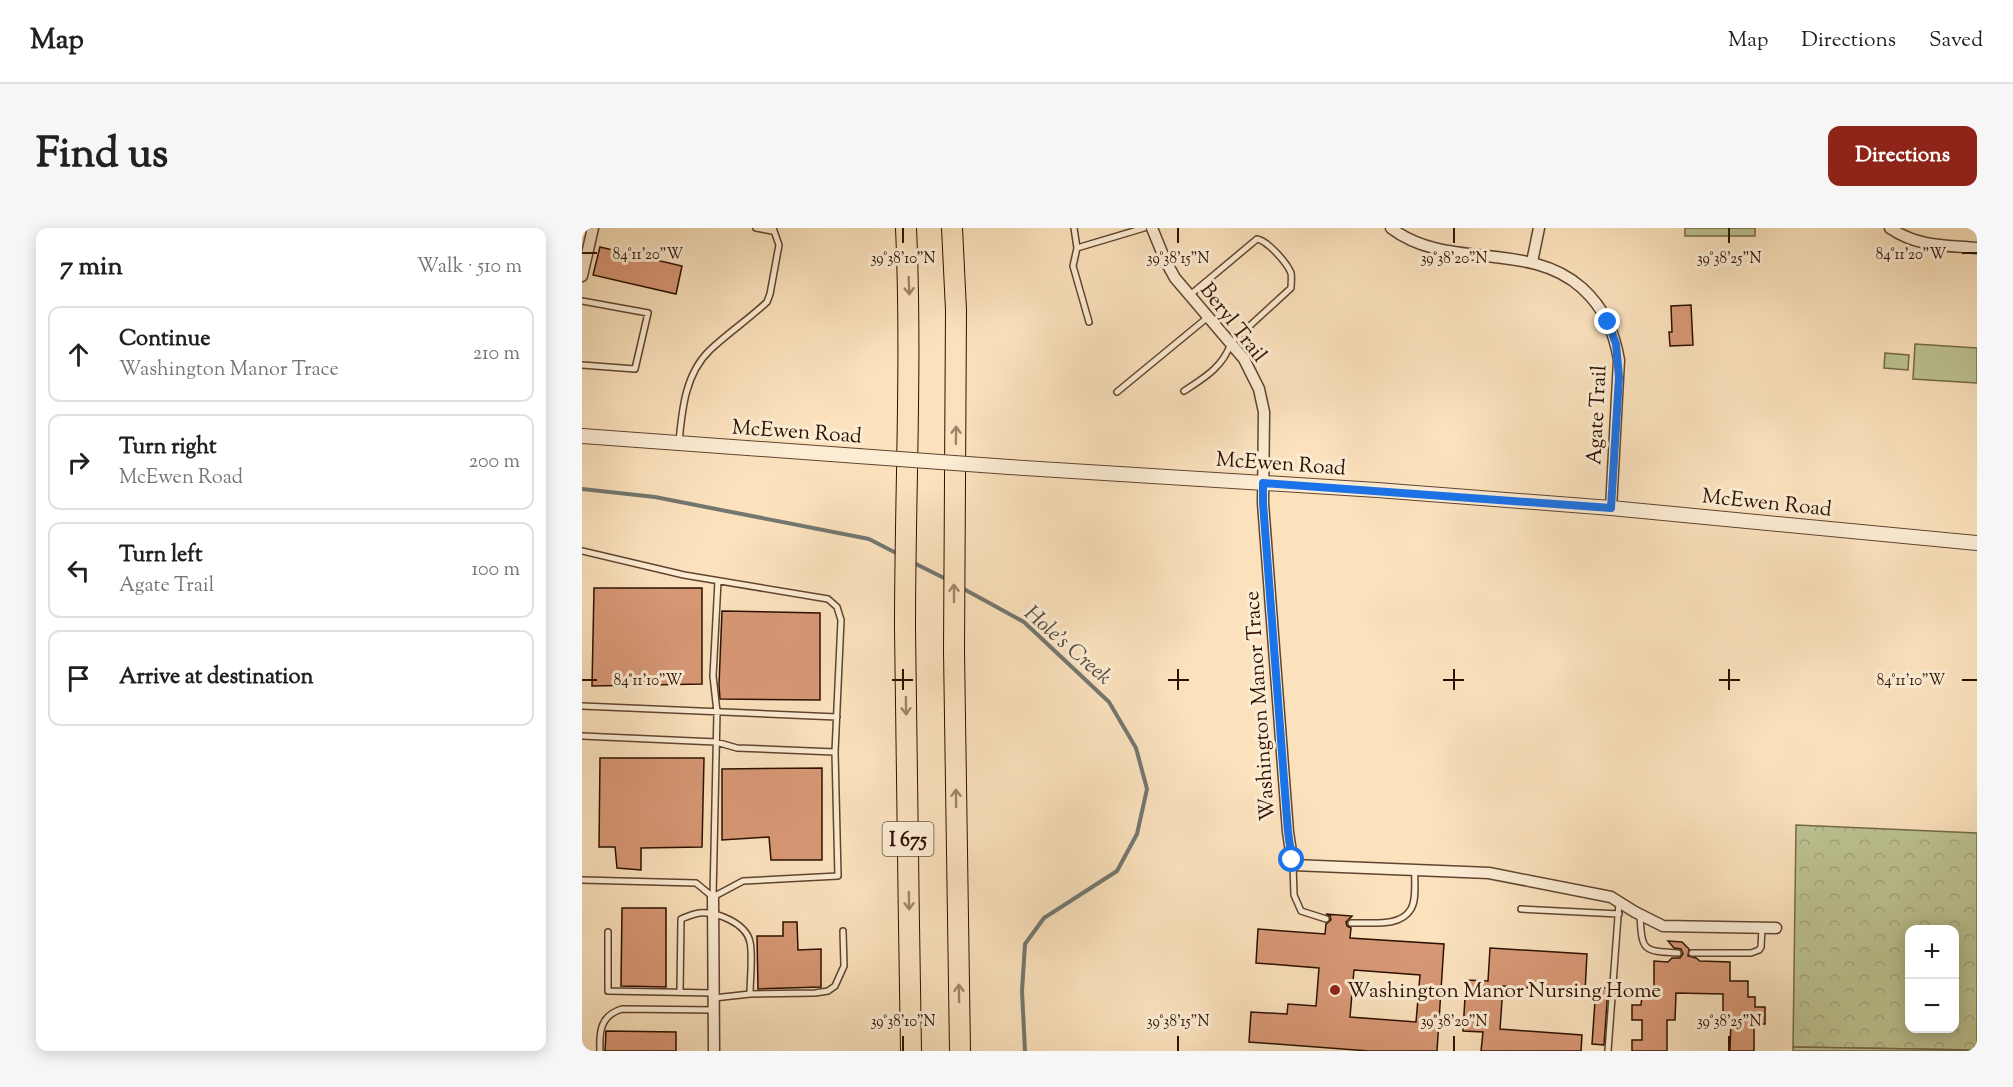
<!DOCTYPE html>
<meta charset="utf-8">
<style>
:root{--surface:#fff;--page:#f6f6f6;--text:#202124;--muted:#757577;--line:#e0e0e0;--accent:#8f2418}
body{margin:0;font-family:"Sorts Mill Goudy",serif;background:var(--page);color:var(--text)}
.controls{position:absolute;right:18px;bottom:18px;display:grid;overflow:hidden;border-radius:12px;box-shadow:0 3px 15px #0003}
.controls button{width:54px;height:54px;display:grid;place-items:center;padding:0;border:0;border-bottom:2px solid var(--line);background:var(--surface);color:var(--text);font:30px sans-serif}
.stop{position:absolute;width:18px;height:18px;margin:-14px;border:4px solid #1a73e8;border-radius:50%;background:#fff}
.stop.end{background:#1a73e8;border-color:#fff;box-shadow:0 2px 6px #0008}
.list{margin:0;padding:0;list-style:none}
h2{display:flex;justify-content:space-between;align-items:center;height:78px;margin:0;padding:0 24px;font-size:26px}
h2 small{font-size:20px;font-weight:400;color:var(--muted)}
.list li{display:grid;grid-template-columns:39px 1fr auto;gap:18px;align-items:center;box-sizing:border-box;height:96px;margin:0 12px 12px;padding:0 12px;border:2px solid var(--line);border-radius:12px}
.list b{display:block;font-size:22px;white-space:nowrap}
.list p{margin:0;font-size:20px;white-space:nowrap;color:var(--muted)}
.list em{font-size:20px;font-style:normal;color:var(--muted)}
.icon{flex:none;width:33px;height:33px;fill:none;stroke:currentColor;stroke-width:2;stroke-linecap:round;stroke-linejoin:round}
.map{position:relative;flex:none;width:1395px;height:823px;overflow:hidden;border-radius:12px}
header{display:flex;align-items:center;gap:36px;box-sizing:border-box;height:84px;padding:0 30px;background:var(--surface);border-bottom:2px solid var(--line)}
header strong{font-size:28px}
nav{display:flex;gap:33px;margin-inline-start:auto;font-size:21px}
.intro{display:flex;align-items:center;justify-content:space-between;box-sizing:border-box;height:144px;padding:0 36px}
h1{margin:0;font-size:42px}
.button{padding:15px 27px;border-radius:12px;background:var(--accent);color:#fff;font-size:21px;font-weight:700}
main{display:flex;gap:36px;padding:0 36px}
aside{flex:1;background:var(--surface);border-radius:12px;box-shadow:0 3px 15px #0003}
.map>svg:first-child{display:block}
.forest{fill:url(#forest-crowns);stroke:#746a49;stroke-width:1.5;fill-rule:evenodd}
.park{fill:#bdc392;stroke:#746a49;stroke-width:1.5}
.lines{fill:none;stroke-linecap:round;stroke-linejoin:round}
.stream{stroke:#737770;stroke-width:4}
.building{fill:#d89876;stroke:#2c1000;stroke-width:1.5;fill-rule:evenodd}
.service-casing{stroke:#60442f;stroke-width:8}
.minor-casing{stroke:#60442f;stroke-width:13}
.tertiary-casing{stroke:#60442f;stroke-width:16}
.motorway-casing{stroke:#2c1000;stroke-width:22}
.service{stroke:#fcecd4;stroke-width:5}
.minor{stroke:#fcecd4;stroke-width:10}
.tertiary{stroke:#fcecd4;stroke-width:14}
.motorway{stroke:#fbe2bd;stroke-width:20}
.tertiary-bridge-casing{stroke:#60442f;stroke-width:16;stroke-linecap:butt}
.tertiary-bridge{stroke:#fcecd4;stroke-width:14}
.oneway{stroke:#9e8468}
.route{stroke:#1a73e8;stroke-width:8}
.ticks{fill:none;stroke:#2c1000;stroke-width:2}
.poi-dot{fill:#8f2418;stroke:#fcecd4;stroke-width:2}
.labels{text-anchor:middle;stroke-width:6;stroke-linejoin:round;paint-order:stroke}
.shield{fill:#fcecd4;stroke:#6a5240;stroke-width:1.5}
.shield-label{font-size:20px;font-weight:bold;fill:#2c1000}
.street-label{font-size:21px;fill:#2c1000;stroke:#fcecd4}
.poi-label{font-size:21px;fill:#2c1000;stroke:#fcecd4;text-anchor:start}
.water-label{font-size:22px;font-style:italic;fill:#554c41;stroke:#fcecd4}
.ticks-label{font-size:15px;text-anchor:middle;fill:#2c1000;stroke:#fcecd4;stroke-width:6;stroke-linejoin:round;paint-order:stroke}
</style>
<header>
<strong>Map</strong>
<nav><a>Map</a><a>Directions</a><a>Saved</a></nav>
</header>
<div class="intro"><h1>Find us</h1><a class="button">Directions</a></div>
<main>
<aside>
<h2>7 min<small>Walk · 510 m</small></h2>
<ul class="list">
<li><svg class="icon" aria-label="ahead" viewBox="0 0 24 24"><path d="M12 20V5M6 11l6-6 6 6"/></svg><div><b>Continue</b><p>Washington Manor Trace</p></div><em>210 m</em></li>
<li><svg class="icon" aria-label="right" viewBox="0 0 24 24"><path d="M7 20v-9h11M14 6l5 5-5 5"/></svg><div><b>Turn right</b><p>McEwen Road</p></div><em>200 m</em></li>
<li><svg class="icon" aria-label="left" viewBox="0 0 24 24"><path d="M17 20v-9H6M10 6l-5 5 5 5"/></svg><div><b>Turn left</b><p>Agate Trail</p></div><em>100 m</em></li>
<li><svg class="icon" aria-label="arrive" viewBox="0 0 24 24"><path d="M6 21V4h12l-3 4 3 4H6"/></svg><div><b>Arrive at destination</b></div></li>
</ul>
</aside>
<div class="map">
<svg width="1395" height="823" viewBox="0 0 1395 823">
<defs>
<pattern id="forest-crowns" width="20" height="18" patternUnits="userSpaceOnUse" patternTransform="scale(1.5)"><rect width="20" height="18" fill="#bdc392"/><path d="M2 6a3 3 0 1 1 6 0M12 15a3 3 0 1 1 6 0" fill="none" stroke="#a3a67c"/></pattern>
</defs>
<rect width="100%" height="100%" fill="#fbe2bd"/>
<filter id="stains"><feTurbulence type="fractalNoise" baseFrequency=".00333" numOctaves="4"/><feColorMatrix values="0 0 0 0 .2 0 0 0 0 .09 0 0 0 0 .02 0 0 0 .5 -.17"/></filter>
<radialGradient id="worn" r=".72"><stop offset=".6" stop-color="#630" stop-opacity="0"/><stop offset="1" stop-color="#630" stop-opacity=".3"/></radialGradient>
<path class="forest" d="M1214,597L1395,605V822L1211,819ZM1328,702H1372V800H1328Z"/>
<path class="park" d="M1103,0H1173V8H1103Z
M1333,116L1395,120V155L1331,151Z
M1303,125L1327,127L1326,142L1302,140Z
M1211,819L1395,822V823H1211Z"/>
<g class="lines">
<path class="stream" d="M0,261L73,269L287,311L318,327
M330,334L366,352
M380,360L442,394L527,474L554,520L565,561L555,606L535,643L462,690L443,716L440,763L443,823"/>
</g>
<path class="building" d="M18,19L100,38L94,66L11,47Z
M1109,77L1111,117L1088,118L1087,104H1090L1089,78Z
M12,360H120V456L10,458Z
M140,383L238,385V472L138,471L137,457Z
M18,530H122L120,619L59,620V642L35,640L33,619H17Z
M240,540V632H189L187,609L140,612V541Z
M40,680H84V759L39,758Z
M744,686L770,688L764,694L765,698L769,700L768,710L862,716L855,823H787L667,814L669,784L705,786L706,776L734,778L737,740L674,735L676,701L743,706L744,696L749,692L748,688ZM772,742L838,747L834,794L768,789Z
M201,694H215L216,722L239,721V759L176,761L175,708H201Z
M1086,713L1100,714L1107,721L1106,728L1114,730L1118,733L1148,734V753H1166V769H1173V779H1183V796H1172V823H1148L1149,792H1141V766L1094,765L1093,792H1085V823H1050V812H1060V792H1050V777H1059L1060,768H1072V733L1086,734L1090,730H1098L1101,726L1099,721L1092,720Z
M908,720L1005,726L1003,764L921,758L918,801L1000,807L999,823H899L901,804L881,803L884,752L906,753Z
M1014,759L1026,760L1022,817L1010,816Z
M24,803L94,804V823H23Z"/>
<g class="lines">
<g class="service-casing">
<path id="service" d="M174,0L190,3
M492,0L495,20L562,0
M495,20L491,38L507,94
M0,73L66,85L53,141L0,137
M602,163C622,150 641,139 649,115L709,60C709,55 710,50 709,45C705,35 686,13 675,11L608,67
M535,164L626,89
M97,214C100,182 103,146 128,122C146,105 167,91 185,74L188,66L197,17L191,0
M0,323L102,347L246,371L255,379L259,392L253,524L256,648L161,653L131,669
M0,478L255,489
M0,508L134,514L155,520L253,524
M711,637L712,667L719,683L744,691
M0,652L114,655L131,669
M131,669L135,484L131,448L136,353
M939,681L1037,686
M1058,687C1060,723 1060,723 1096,725
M769,695C788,694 818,700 829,681C835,671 832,654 833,642
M26,704V763L132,765
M1110,725H1169L1177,722L1179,719L1180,700
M98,764L99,691C104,689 111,686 117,685C134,683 164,695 168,714C171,728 168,751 168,766L132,770
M168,766L233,765L246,763L253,758L262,738L261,703
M18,823C17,803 19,787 40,781L132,782
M1026,823L1037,675"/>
</g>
<g class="minor-casing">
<path id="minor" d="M570,0L583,32L593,50L662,131L677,161L682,184L681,275L706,604L711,637L907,645L1029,669L1053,684L1081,698L1194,700
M809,0C865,43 947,12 1000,60C1022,80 1032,103 1037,132L1029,280
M1308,0C1336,19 1362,17 1395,20
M950,34L957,0
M0,48L11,0
M131,669L132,823"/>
</g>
<g class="tertiary-casing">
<path id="tertiary" d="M0,208L276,228
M427,239L795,262L1029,280L1395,315"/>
</g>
<g class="motorway-casing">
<path id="motorway" d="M324,0C330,134 323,266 323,400C324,541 327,682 329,823
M370,0L374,82L372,423L378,823"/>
</g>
<use href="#service" class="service"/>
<use href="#minor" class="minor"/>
<use href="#tertiary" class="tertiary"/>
<use href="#motorway" class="motorway"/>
<g class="tertiary-bridge-casing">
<path id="tertiary-bridge" d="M276,228L427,239"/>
</g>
<use href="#tertiary-bridge" class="tertiary-bridge"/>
</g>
<defs><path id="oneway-shaft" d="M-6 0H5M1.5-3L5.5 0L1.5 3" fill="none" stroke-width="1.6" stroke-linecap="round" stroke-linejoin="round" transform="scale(1.5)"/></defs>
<g class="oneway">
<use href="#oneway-shaft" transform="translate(327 58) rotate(88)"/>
<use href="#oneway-shaft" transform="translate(374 207) rotate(-89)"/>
<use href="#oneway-shaft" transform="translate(372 365) rotate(-90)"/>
<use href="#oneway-shaft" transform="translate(324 478) rotate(89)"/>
<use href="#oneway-shaft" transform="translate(374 570) rotate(-91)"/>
<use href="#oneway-shaft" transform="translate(327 673) rotate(89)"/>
<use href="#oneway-shaft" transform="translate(377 765) rotate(-91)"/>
</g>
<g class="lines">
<path class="route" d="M710,632L706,604L681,275V255L1029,280L1037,149L1034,116L1026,94"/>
</g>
<path class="ticks" d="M321,0V15M596,0V15M872,0V15M1147,0V15M0,25H15M1380,25H1395M321,441V462M596,441V462M872,441V462M1147,441V462M0,452H15M310,452H331M586,452H607M861,452H882M1137,452H1158M1380,452H1395M321,808V823M596,808V823M872,808V823M1147,808V823"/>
<circle class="poi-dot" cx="753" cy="762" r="6"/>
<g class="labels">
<rect class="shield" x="300.5" y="594" width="51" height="34" rx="4.5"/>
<g class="shield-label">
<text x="326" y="618">I 675</text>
</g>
<g class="street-label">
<text transform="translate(652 94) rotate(52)" y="7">Beryl Trail</text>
<text transform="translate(1014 187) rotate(-87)" y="7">Agate Trail</text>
<text transform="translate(215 203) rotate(4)" y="7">McEwen Road</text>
<text transform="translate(699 235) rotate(4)" y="7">McEwen Road</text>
<text transform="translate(1185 274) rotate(6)" y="7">McEwen Road</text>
<text transform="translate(677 478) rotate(-94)" y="7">Washington Manor Trace</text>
</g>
<g class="poi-label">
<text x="765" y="769">Washington Manor Nursing Home</text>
</g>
<g class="water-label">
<text transform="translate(487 416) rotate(41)" y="8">Hole's Creek</text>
</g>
</g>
<g class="ticks-label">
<text x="1329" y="31">84°11'20"W</text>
<text x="66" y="31">84°11'20"W</text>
<text x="321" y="35">39°38'10"N</text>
<text x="596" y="35">39°38'15"N</text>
<text x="872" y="35">39°38'20"N</text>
<text x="1147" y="35">39°38'25"N</text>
<text x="1329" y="457">84°11'10"W</text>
<text x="66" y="457">84°11'10"W</text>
<text x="321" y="798">39°38'10"N</text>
<text x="596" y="798">39°38'15"N</text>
<text x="872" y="798">39°38'20"N</text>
<text x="1147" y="798">39°38'25"N</text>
</g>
<rect width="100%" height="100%" filter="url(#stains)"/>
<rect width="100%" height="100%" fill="url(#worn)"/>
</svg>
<div class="controls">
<button>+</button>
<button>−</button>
</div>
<div class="stop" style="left:710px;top:632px"></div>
<div class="stop end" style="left:1026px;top:94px"></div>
</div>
</main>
